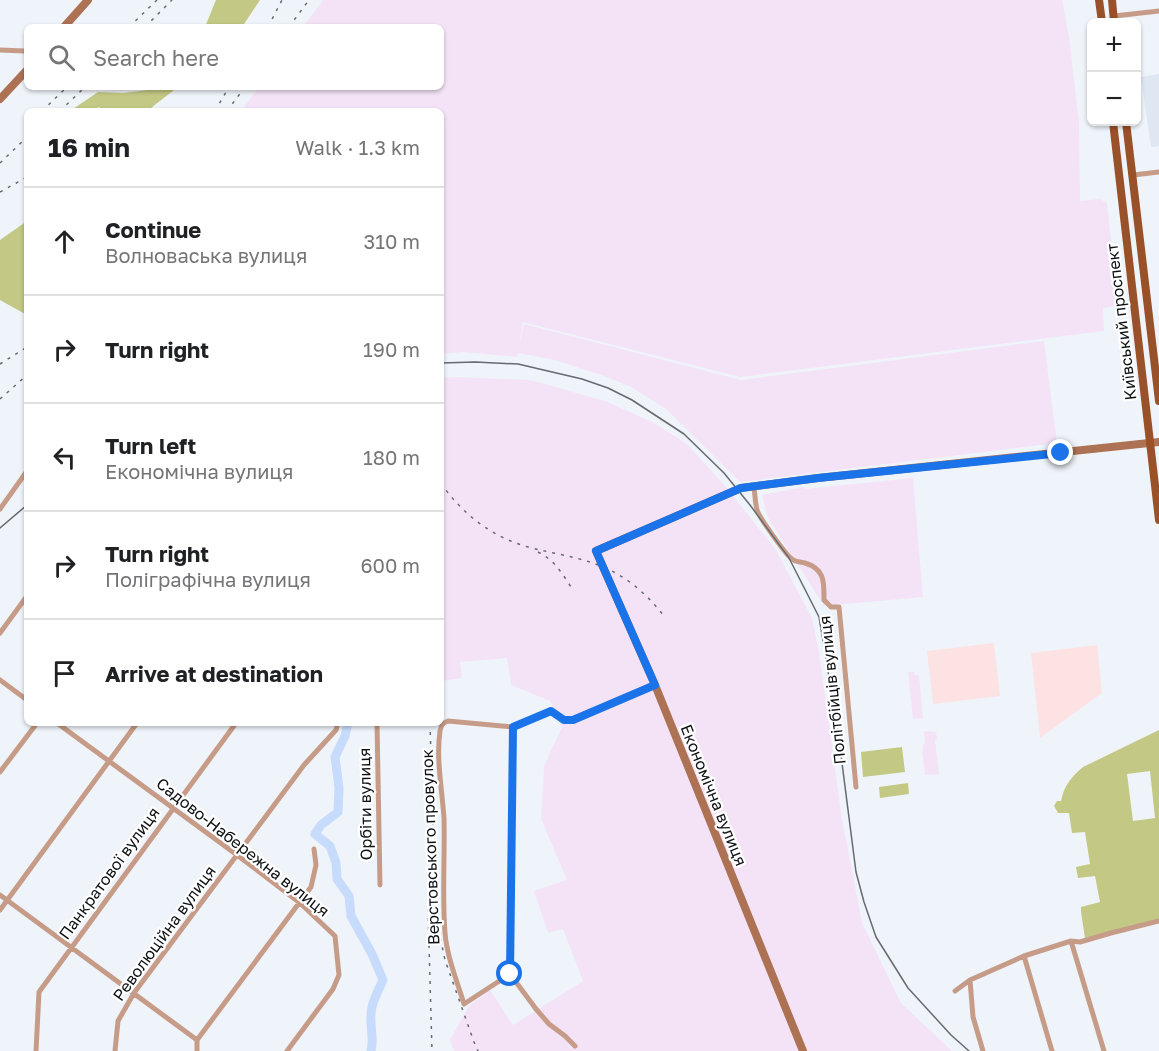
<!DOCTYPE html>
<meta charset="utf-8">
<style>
:root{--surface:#fff;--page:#f2f2f2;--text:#202124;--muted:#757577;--line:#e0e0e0}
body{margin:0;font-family:"Golos Text",sans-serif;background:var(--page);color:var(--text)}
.controls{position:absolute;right:18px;top:18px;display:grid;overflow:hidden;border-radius:9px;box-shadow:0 2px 4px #0004}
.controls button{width:54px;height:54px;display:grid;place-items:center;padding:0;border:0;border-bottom:2px solid var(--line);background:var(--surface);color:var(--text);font:30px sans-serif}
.stop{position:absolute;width:18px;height:18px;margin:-14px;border:4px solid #1a73e8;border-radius:50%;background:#fff}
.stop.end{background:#1a73e8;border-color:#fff;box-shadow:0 2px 6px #0008}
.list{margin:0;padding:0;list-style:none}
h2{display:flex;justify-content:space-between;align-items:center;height:78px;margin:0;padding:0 24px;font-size:26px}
h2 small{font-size:20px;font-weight:400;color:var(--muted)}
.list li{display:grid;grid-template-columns:39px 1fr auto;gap:18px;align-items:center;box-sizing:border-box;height:108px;padding:0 24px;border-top:2px solid var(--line)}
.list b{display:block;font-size:22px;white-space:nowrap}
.list p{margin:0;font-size:20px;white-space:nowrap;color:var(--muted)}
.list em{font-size:20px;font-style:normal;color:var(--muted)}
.icon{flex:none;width:33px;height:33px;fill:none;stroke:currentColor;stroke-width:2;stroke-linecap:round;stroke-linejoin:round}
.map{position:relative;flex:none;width:1159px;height:1051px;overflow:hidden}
.search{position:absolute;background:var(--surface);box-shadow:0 2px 4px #0004;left:24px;top:24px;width:420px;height:66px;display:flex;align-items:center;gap:15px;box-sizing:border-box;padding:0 21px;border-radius:9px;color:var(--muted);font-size:22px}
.panel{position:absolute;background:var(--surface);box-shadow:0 2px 4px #0004;left:24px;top:108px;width:420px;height:618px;border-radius:9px}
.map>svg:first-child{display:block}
.built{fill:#dee7f2}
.industrial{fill:#f4e3f6}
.education{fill:#fde2e4}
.green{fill:#c3c884;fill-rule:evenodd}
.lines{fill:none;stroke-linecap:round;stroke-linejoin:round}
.river{stroke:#c7dbfd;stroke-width:9}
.street{stroke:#c69c88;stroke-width:5}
.secondary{stroke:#ad7153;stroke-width:8}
.primary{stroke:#995129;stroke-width:8}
.tram{stroke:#676a6e;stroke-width:1.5}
.rail{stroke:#676a6e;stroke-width:1.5;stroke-dasharray:3 6;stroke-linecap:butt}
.route{stroke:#1a73e8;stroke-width:8}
.labels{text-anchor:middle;stroke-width:4.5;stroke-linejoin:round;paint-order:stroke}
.street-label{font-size:16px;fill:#0e1012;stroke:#fff}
</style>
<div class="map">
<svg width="1159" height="1051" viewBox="0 0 1159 1051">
<rect width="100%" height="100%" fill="#eff4fa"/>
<path class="built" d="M1159,74V146L1151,147L1141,77Z"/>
<path class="industrial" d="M323,0H1062L1069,37L1079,123L1080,201L1100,199L1107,203L1117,298L1115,306L1103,308L1104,331L740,377L523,322L519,345L524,324L741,380L1044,341L1057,443L740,482L666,409L631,387L604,376L555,360L518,353L517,357L463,352L441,354V111H241L259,87H441V27H303Z
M456,377L531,380L608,402L652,422L687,444L726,487L776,550L812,618L819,652L841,813L862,923L901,1003L952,1051H454L450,1040L469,1006L490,990L513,1025L583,981L563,929L548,933L534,891L567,880L541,819L544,766L562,727L550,701L511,685L507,658L460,662L462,678L442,681L441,378Z
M913,478L923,597L824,606L768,518L762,495L804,487L805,489Z
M908,672H914V675H919L923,718L913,719Z
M924,731L936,732L937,739L935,740L939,774L925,775L922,751L923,750V744L925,743Z"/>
<path class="education" d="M994,643L1000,696L933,704L927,651Z
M1097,645L1102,693L1040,738L1031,653Z"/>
<path class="green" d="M216,0H260L242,27H205Z
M156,87H178L147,111H102L99,107L90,111H70L98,92L123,93L148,90Z
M27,221V312L25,314L0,300V240Z
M1159,730V920L1085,938L1081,912V907L1100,902L1095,876L1078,878L1076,867L1090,864L1085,832L1072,833L1069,813H1058L1054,806L1057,801H1061C1064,786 1071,777 1083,767ZM1150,771L1155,818L1133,821L1127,774Z
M902,747L905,772L863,777L861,752Z
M908,783L909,794L880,798L879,787Z"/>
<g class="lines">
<path class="river" d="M348,723L345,736L335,757L339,788L338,812L321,825L315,834L330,846L336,863L337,879L349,896L351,916L372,954L383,980C379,989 374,998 372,1007C368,1021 375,1038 371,1051"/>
<path class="street" d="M1114,16L1159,11
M0,50L24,51L27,53
M1133,175L1159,172
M754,487C755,494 755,502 757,510C759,517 786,555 792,559C795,562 801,562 805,563C825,569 824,582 824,600L831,607H839L856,787
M0,509L27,471
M0,633L27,596
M0,680L27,700
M57,723L237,855L300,903L335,936L339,975L333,989L287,1051
M377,723L380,885
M513,727L510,974L536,1009L549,1024L565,1036L575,1046
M0,772L37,723
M0,895L197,1040
M0,910L137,723
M1071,941L1104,1051
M1024,956L1052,1051
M510,974L464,1004C457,981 447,957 445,933C442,895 445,856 444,818C442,789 436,759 440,731C441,725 443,723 448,721L513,727L551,711L564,720H573L655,685
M970,980L973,1017L983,1051
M955,991L970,980L1024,956L1071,941L1080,942L1111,933L1159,921
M36,1051L39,992L236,723
M115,1051L118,1021L134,993L304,765L336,730L338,723
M197,1051V1040L311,887L316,865L314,849"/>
<path class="secondary" d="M64,27L88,0
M0,99L27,70
M803,1051L655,685L596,551L741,488L818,478L1159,442"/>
<path class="primary" d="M1099,0L1102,22
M1112,0L1114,22
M1113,122L1159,520
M1126,122L1159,401"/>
<path class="tram" d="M441,363L475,362L518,364L582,379L608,388L632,400L684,434L724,473L750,505L789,558L819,617L838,732L856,872L864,902L876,937L908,988L951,1035L969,1051
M0,528L27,505"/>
<path class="rail" d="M129,27L157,0
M145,27L172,0
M268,27L282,0
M289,27L309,0
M42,111L67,87
M60,111L85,87
M215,111L229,87
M227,111L245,87
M0,163L27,137
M0,192L27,177
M0,364L27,347
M0,399L27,375
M441,483C462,514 492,537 528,547C558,555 584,557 612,571C633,582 650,598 664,616
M538,552C555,560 563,575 573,590
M430,723L435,895L438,927L445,960L474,1042L478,1051
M428,909L432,1051"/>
</g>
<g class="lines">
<path class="route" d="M510,974L513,727L551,711L564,720H573L655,685L596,551L741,488L818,478L1061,453"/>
</g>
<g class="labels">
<g class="street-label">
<text transform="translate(1121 322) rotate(-97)" y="6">Київський проспект</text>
<text transform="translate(832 690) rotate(-96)" y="6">Політбійців вулиця</text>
<text transform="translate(714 795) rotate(68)" y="6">Економічна вулиця</text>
<text transform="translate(365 804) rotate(-91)" y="6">Орбіти вулиця</text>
<text transform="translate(243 847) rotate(38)" y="6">Садово-Набережна вулиця</text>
<text transform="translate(430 847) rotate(-92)" y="6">Верстовського провулок</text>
<text transform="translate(109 873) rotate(-54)" y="6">Панкратової вулиця</text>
<text transform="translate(164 933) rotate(-54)" y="6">Революційна вулиця</text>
</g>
</g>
</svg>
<div class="controls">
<button>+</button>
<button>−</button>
</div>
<div class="stop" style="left:510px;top:974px"></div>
<div class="stop end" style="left:1061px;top:453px"></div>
<div class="search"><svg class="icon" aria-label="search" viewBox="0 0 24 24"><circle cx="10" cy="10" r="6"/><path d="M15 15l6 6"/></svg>Search here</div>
<section class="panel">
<h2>16 min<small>Walk · 1.3 km</small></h2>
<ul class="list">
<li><svg class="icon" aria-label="ahead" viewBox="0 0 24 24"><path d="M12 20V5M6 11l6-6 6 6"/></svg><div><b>Continue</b><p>Волноваська вулиця</p></div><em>310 m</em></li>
<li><svg class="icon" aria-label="right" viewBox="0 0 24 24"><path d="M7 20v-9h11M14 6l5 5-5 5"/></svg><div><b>Turn right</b></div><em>190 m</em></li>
<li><svg class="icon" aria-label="left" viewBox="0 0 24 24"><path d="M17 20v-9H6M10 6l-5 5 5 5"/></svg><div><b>Turn left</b><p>Економічна вулиця</p></div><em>180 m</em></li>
<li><svg class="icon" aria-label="right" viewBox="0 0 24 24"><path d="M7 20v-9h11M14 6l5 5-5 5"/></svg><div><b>Turn right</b><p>Поліграфічна вулиця</p></div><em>600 m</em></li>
<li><svg class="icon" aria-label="arrive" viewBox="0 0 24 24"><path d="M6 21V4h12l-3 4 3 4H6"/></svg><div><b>Arrive at destination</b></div></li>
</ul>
</section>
</div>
